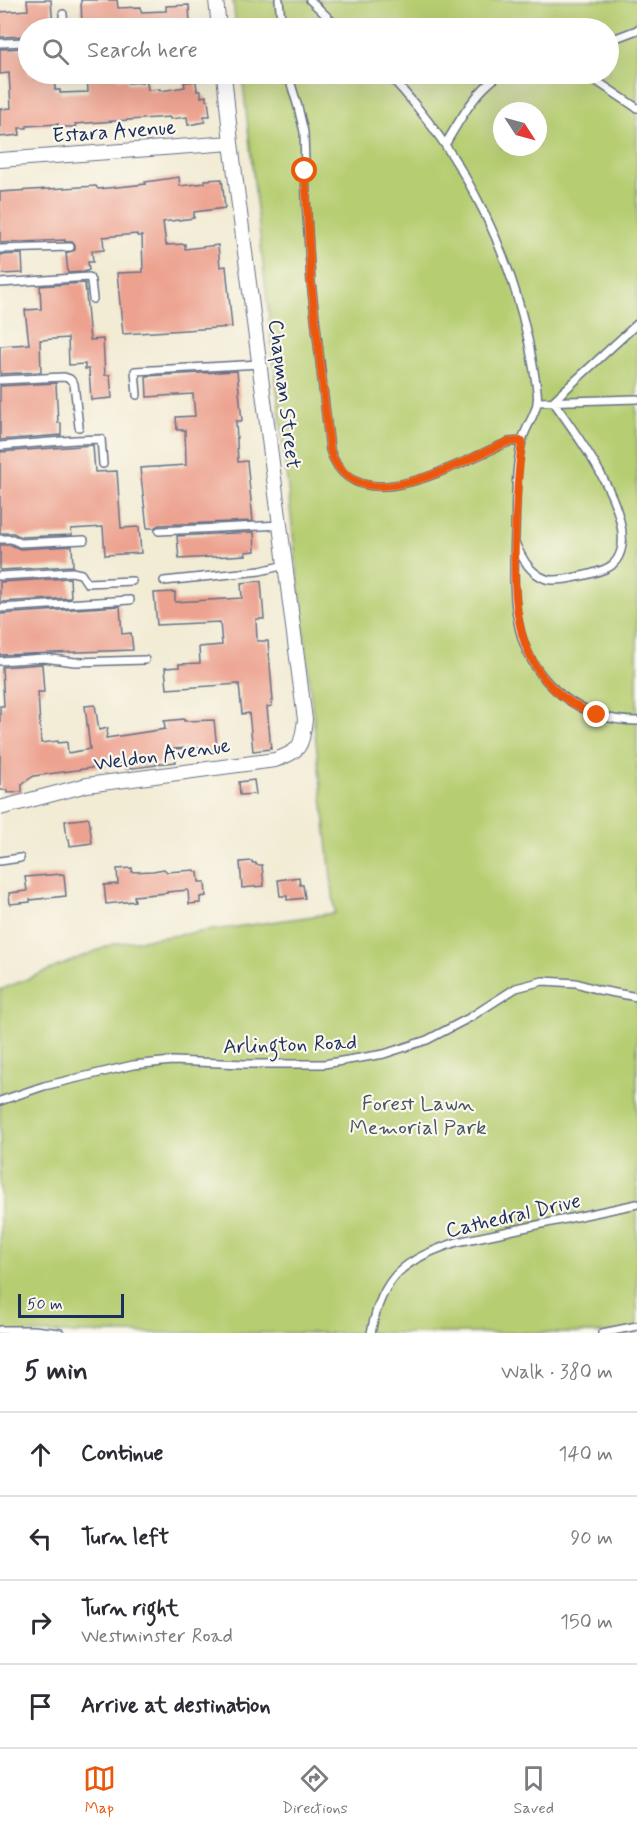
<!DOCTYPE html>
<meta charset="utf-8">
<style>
:root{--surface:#fff;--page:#f2f2f3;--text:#2b2b33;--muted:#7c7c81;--line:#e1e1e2;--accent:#ea580c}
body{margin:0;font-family:Mynerve,sans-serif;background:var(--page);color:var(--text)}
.compass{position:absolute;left:493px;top:102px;width:54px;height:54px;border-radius:50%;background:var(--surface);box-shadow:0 6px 24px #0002;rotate:126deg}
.scale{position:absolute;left:18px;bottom:15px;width:106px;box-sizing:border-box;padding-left:6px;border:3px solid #1b2f5e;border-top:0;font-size:16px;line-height:21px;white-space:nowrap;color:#1b2f5e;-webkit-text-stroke:4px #fbf7ec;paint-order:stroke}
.stop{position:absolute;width:18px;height:18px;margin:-14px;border:4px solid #ea580c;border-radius:50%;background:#fff}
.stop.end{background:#ea580c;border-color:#fff;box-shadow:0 2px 6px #0008}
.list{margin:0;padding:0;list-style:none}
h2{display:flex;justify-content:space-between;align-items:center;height:78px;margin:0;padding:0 24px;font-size:26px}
h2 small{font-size:20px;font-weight:400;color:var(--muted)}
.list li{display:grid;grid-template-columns:39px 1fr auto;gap:18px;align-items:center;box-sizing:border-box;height:84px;padding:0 24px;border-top:2px solid var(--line)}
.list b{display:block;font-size:22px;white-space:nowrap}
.list p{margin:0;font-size:20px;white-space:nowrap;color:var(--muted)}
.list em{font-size:20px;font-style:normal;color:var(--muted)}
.icon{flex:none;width:33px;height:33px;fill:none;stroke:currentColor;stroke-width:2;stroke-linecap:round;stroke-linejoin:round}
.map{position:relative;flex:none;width:637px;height:1333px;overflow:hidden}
.search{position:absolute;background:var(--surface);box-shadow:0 6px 24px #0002;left:18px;right:18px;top:18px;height:66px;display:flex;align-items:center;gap:15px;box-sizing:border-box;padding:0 21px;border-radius:33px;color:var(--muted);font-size:22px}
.sheet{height:414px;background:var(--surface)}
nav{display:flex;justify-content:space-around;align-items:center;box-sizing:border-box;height:84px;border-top:2px solid var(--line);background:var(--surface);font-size:16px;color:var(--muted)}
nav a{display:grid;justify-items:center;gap:3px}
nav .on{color:var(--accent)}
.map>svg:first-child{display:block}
.green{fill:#b6cd71;stroke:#687e68;stroke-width:1.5;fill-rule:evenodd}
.building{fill:#eda290}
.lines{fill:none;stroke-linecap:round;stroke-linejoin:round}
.lane-casing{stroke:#667188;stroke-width:10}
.street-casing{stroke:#667188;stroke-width:16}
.lane{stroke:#fff;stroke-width:7}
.street{stroke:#fff;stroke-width:14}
.route{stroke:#ea580c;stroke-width:8}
.labels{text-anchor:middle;stroke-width:4.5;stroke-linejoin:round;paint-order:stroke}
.street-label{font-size:21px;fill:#1b2f5e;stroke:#fbf7ec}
.park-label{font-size:21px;fill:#425663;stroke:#fbf7ec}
</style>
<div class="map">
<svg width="637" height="1333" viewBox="0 0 637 1333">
<rect width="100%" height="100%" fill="#fbf7ec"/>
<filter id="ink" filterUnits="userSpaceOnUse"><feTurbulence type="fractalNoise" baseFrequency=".0167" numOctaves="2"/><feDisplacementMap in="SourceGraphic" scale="12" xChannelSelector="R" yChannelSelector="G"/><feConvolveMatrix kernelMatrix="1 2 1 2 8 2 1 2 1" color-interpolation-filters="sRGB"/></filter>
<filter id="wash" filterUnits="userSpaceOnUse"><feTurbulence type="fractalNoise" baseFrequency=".008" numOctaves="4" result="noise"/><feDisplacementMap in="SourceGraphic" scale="24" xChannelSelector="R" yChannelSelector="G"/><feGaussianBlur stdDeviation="1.35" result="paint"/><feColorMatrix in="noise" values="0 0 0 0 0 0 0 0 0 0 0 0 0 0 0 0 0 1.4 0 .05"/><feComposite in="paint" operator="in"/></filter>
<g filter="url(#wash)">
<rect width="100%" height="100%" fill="#f2ecd5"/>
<path class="green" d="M233,0H637V1333H0V990L113,944L335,913L242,74H608V28H236ZM502,111H538V147H502Z"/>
<g id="blocks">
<path class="building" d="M27,0H51L53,28H28V36L0,37V12L28,10Z
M81,0H117L118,8L141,7V12L166,11V6L189,5L190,24L183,25V27L169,28H82Z
M28,48V74H55V90H60V93L88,92L87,74H117L118,79L127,78L128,83L147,82L148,90L160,89L161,91L185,87L184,82L196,81L197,91H201V97L206,96V100H208L210,116H204L205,122L188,125L187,117L170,119L169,117L75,124L76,127H58V124L27,126V128H19L20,135L0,137V109L11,108L9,73L0,74V49Z
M179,177L180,186L205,183V180L222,179L225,208L194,212V218L163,222L166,245L185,244V249L218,245L220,267L226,266L232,327L123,334L117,273L143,272L142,236H137V234L103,237L104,250L92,251L93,262H88L89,270L84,272L68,273L66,253L75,250V245L72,242H65V240L0,243V192L96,186L98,189L146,184L145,182Z
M22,254L23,273L0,274V255Z
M85,283L90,340L103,339L105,375H110L112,398L91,400L89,369H85V364L69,365L68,338L40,340L41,372L0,374V346L29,344L25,310L41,309L40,286Z
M237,371L242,421H236L238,462L247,461L253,521L159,525L154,528H147L140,468L186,465L185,430H177L176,417L195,416L193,394L147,397L146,376Z
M56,383L58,423H61V435L0,440V386Z
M93,445L95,472L117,471L121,528L139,527L141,553L105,555L103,527L71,529L72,535L21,537L13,533H0V452Z
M254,532L255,551L245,552L246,555L179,559L177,536Z
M0,545H11L20,549L72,546L73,566L0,570Z
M70,578L71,598L0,602V582Z
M261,581L264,619H256L257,641H268L273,701H271L272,706L267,707L271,749L253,751L249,713L242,714L239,684L167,689L165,668L179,667V664L200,663L199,647L222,645L220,622L157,625L154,593L175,592V602L242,598L241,583Z
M120,606L122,634L131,633L133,650L0,655V614Z
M42,664L44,692H38L41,743L58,741V743L67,742L68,753L90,749L85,706L95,705L99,730L108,728L106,738L165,729L164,721L184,719V721L214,720L217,749L204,750H202V747L174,749L176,762L156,764V765L126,769V763L34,776L22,784V792L7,793V790H0V706H4L2,667Z
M254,780L256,794L240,795L239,782Z
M89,818L92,843L70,846L69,839H67L65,821Z
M252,861V863H256V865H262L264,886L242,888L240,862Z
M132,868V872L153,871L164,869L167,872L195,870V872H198L199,882H205L206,896L200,897V903L189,904L188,890L167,892V893L134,896L135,901L106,904L104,885L118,884L117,869Z
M62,874L64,875L66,896L30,900V902L10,904L9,893L27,891L25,877Z
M299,877L300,885H303L305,898L287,900V896H280L278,880Z"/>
</g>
</g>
<g filter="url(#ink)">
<use href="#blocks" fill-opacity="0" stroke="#667188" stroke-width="1.5"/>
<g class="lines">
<g class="lane-casing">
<path id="lane" d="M279,0L282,28
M310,0L339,28
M63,14L64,28
M608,41L637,30
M0,43L28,42
M288,74L298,107L304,132L306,199L311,282L330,450C355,527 462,460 509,442L522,441
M388,74C466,156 516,259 534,371C535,380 539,394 537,403C535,416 525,428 522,441C515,469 516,503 515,531C514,565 512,599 520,631C534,685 582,721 637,721
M586,74L637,108
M445,145C461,118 475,91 501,74
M0,249L70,247
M0,283L89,277L91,281L93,299
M0,380L64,377L70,379L74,384L79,427
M137,395L135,371L260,364
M553,401L637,324
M537,402L637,399
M0,446L75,440L101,439L103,464
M159,531L280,525
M0,539H12L20,543L84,540
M516,545C523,560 530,573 546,579C557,583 602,573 612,565C618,560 621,553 622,545C627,502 577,435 553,401
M0,576L72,572L81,574L87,583L132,581
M164,581L260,571L285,565
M0,608L130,600
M0,661L44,658L75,662L145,660
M0,861L20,858
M0,1101L44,1086L133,1065L172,1061L245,1064H324L384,1054L427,1040L469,1018L516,988L543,981L576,983L599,990L637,997
M0,1330H34L60,1333
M371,1333C382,1275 404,1260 457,1242L637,1204
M602,1333L637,1326"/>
</g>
<g class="street-casing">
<path id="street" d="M216,0L219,28
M0,160L231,143
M0,808L87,785L275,760C302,750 301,747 305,720L231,143L224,74"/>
</g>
<use href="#lane" class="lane"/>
<use href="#street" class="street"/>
</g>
</g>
<g class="lines" filter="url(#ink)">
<path class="route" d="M305,171L311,282L330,450C355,527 462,460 508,442L522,441C518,474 516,507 515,541C513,615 517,685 597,715"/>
</g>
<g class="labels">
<g class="street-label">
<text transform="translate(114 131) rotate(-4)" y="7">Estara Avenue</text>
<text transform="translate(285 394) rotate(83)" y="7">Chapman Street</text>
<text transform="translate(162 754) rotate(-8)" y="7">Weldon Avenue</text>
<text transform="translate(290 1044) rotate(-2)" y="7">Arlington Road</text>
<text transform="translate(513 1215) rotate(-13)" y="7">Cathedral Drive</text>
</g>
<g class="park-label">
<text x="418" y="1110">Forest Lawn<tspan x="418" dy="24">Memorial Park</tspan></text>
</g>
</g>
</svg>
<svg class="compass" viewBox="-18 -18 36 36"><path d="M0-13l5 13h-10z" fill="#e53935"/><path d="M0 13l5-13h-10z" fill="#7c7c81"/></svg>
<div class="scale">50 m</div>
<div class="stop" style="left:305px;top:171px"></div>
<div class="stop end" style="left:597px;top:715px"></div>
<div class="search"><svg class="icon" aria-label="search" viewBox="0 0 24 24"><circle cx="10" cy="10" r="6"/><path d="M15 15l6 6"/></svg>Search here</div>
</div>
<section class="sheet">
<h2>5 min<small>Walk · 380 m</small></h2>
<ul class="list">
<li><svg class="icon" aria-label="ahead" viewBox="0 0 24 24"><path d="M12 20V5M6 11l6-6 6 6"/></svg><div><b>Continue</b></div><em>140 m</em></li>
<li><svg class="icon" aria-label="left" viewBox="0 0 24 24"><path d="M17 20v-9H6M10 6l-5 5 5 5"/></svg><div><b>Turn left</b></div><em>90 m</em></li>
<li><svg class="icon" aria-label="right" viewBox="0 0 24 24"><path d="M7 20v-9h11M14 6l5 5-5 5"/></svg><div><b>Turn right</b><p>Westminster Road</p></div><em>150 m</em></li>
<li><svg class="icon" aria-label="arrive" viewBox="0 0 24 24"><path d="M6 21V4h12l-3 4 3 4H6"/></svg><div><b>Arrive at destination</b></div></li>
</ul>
</section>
<nav>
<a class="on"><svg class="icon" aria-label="map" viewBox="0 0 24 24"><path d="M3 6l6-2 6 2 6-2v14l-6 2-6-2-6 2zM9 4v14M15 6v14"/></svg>Map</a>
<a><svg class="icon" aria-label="directions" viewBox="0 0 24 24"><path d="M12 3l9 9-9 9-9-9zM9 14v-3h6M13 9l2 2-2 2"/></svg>Directions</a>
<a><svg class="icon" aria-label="saved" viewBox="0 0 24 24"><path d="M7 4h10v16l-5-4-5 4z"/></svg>Saved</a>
</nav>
